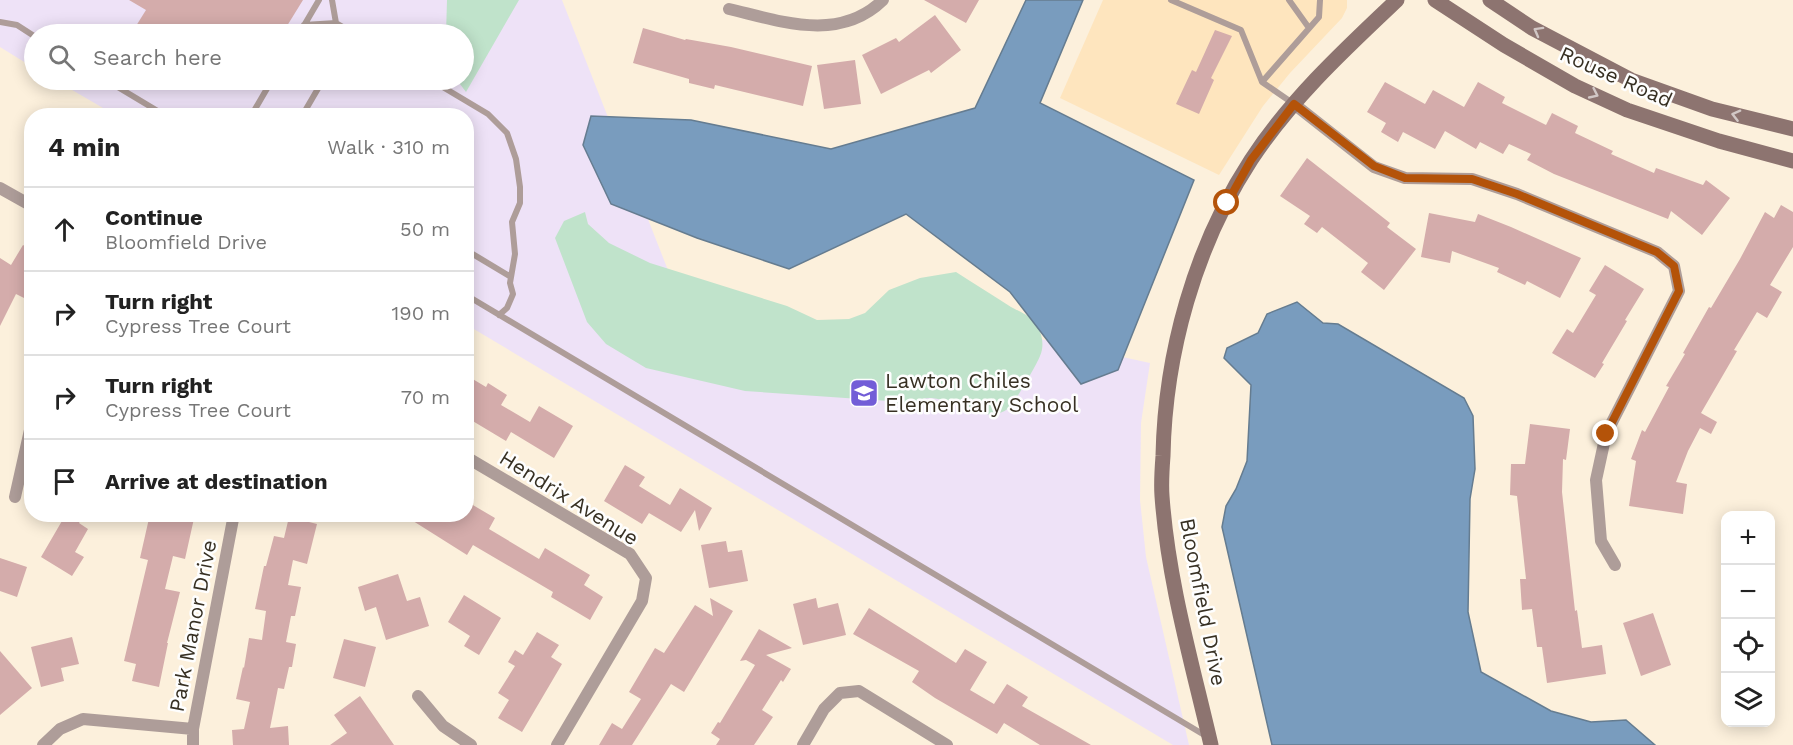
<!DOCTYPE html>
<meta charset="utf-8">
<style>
:root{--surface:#fff;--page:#f6f6f6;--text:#222;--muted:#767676;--line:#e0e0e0}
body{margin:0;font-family:"Work Sans",sans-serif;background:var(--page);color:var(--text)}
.controls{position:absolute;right:18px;bottom:18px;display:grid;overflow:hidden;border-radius:12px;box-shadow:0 3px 15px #0003}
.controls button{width:54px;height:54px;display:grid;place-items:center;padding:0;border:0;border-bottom:2px solid var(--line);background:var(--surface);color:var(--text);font:30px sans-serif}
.stop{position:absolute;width:18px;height:18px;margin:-14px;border:4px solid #b45309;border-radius:50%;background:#fff}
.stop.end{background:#b45309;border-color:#fff;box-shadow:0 2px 6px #0008}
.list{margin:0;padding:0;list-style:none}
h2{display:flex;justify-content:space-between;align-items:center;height:78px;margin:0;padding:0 24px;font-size:26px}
h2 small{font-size:20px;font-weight:400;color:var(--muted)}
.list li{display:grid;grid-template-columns:39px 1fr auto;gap:18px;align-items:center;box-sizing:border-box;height:84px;padding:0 24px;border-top:2px solid var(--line)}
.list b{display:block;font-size:22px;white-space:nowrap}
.list p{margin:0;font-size:20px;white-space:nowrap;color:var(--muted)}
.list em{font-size:20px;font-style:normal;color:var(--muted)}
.icon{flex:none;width:33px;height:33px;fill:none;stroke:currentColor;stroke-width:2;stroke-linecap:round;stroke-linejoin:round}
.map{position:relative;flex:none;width:1793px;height:745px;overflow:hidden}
.search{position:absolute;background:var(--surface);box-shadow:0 3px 15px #0003;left:24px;top:24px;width:450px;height:66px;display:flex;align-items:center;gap:15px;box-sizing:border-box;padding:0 21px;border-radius:33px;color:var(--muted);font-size:22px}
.panel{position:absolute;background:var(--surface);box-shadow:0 3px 15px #0003;left:24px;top:108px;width:450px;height:414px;border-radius:24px}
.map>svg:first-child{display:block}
.built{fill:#fee5be}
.education{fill:#eee2f7}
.green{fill:#c0e3cb}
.water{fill:#799cbe;stroke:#657c90;stroke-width:1.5}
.building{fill:#d4acab}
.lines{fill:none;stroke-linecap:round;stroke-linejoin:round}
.lane{stroke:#ae9d99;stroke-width:6}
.street{stroke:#ae9d99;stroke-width:12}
.secondary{stroke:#8d7470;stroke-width:15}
.oneway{stroke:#d1c7c5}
.route{stroke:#b45309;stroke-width:8}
.labels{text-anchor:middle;stroke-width:5;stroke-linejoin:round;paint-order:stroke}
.street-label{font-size:21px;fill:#373023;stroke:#fefefe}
.poi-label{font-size:21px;fill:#373023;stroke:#fefefe;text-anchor:start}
</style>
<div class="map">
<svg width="1793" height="745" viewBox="0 0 1793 745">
<rect width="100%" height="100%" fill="#fcf0dc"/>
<path class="built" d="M1103,0H1347V8L1342,18L1290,73L1263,106L1219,175L1060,98Z"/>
<path class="education" d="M0,0H562L673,283L887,348L1022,335L1150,363L1141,423L1140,500L1146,557L1189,745H1173L467,325L466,116L115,115L55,80H464V34H34V68L0,47Z"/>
<path class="green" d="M447,0H519L466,92L457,80H464V34H446Z
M585,212L588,224L609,243L650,263L787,306L817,320L849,319L865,313L889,290L920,278L956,272C974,284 993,295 1011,307C1018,311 1029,315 1034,322C1042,331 1045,345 1040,356C1036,366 1015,402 1009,408C978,433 932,375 911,409L889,401L745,391L646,368L606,344L587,322L555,238L564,221Z"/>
<path class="water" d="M1026,0H1083L1040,103L1194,180L1118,370L1081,384L1010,292L906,214L789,269L697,238L611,204L583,145L591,116L691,120L831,149L975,108Z
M1297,302L1323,323L1338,324L1464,398L1473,416L1475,469L1470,499L1468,612L1481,672L1551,711L1591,722L1626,720L1655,745H1272L1222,527L1226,506L1236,489L1247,461L1251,385L1224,358L1227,348L1258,333L1267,314Z"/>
<path class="building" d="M129,0H303L282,34H131L146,10Z
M924,0H979L966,23Z
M935,15L961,50L931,73L929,70L881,94L862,55L896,38L899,42Z
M643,28L685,40L686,39L731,47L812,66L803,106L715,85L714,89L689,83V79L633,63Z
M1215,30L1232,36L1211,78L1214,80L1199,114L1176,104L1192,70L1196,72Z
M855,60L861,104L824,109L817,65Z
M1385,82L1425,104L1433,90L1464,107L1478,82L1505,97L1502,103L1546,125L1552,113L1578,126L1575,133L1613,151L1611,154L1654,173L1656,168L1703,185L1706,180L1730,198L1702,235L1671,211L1668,219L1554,174L1527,160L1531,154L1509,144L1503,154L1480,142L1476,149L1445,131L1435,149L1403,132L1398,142L1381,132L1386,123L1367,112Z
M1307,158L1390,223L1387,227L1416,249L1384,290L1361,272L1368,263L1322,227L1317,233L1304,224L1310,216L1280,196Z
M1781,205L1793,212V247L1770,285L1782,292L1767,318L1757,312L1734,350L1737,351L1701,413L1717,422L1711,434L1700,428L1688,451L1676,482L1687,484L1683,514L1629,506L1636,461L1631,459L1642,430L1645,432L1669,387L1666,386L1685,354L1683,353L1709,307L1711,308L1740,259L1765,212L1774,218Z
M1429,213L1475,222L1478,214L1511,227L1581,258L1560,298L1527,281L1525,285L1497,272L1499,268L1452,251L1450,263L1421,257Z
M23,245L32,250V285L24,298L16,294L0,326V258L11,265Z
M1605,265L1644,289L1625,320L1627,321L1602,363L1604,364L1595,378L1552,353L1567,329L1573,333L1596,295L1589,291Z
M466,375L486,387L488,383L507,395L501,405L530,422L539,406L573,426L554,458L511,432L506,441L466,417Z
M1530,424L1570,429L1566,460L1563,459L1562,492L1575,611L1577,610L1582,648L1602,645L1606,674L1547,683L1542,647H1537L1532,609L1522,610L1520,579H1526L1517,496L1510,495L1511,464H1525Z
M625,465L645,477L639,486L670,505L680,488L712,508L699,531L695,510L681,532L649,513L642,524L604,501Z
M466,501L495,518L489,529L539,559L545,548L590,575L584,585L603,597L590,620L551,597L553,592L473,545L467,555L402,514H466Z
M66,514H84L79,523L88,529L75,552L84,557L72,576L41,557Z
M150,514H195L185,559L173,556L165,589L180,592L167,643H168L159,687L132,681L136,664L124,661L148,560L140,558Z
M289,517L317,524L307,564L293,560L288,585L301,587L295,616H291L286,642L296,644L292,667H289L284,689L278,688L270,728L288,726L289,745H233L232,730L244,729L250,702L236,699L243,667L244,668L249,638L262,640L266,611L255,609L264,566H266L274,536L284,538Z
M726,541L728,552L742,550L748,581L709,588L701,545Z
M0,558L27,567L17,597L0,591Z
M398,574L407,601L420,597L429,626L386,640L376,607L365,611L358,587Z
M464,595L501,618L479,655L464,646L470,636L448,622Z
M710,598L733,611L684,692L671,684L632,745H599L612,723L622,729L641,699L629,692L655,648L664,653L695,605L713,616Z
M816,598L818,608L838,603L846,635L803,645L793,604Z
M869,608L956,663L965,649L987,662L970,690L994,704L1007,684L1028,697L1022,706L1091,745H1040L1004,723L997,734L935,698L912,682L919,671L853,634Z
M1653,613L1671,665L1641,676L1623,623Z
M759,629L792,648L766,655L791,669L783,682L781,680L762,710L773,717L754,745H716L720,739L711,733L718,722L720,723L755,665L746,660L740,661Z
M537,632L559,645L551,657L562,664L522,732L498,718L509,700L498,693L515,666L508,662L515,650L523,655Z
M72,637L79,664L61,668L64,681L41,687L31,647Z
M344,639L376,647L365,687L333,678Z
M0,651L32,688L0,715Z
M360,696L394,745H330L347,733L334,715Z"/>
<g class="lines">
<path class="lane" d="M332,0L336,23
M1171,0L1241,30L1262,82L1294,104
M1289,0L1309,28
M0,22L17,25L34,36
M304,25L336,23L355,34
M299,34L319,0
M106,80L166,116
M431,80L488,114L507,133L516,159L520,187V203L512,222L515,254L510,283L513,294L507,308L499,315
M1262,82L1319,17L1320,0
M251,116L272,80
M302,116L323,80
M466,250L511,277
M466,295L1206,736"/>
<path class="street" d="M729,9C780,21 839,43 883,0
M1294,104L1374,167L1405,178L1472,179L1517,194L1657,252L1674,266L1679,291L1606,434L1596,480L1601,541L1615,565
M0,188L32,206
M466,457L630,554L646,578L642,601L557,745
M15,497L32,421
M418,696L443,726L471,745
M43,745L60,729L83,719L193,729
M193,745V729L234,514
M803,745L824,709L840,693L859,691L947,745"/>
<path class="secondary" d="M1435,0L1504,45L1575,86L1627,110L1719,141L1793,161
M1490,0L1532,28L1631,80L1712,109L1793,129
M1211,745C1192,663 1168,581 1162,496C1161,483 1162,469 1163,456C1165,353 1195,246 1251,160C1291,99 1344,50 1397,0"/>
</g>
<defs><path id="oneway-chevron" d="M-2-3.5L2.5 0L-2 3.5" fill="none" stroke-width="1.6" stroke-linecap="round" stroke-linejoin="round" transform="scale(1.5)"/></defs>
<g class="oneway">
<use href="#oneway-chevron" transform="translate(1538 31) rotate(-151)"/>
<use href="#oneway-chevron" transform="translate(1594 94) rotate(25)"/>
<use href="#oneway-chevron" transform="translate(1736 115) rotate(-166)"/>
</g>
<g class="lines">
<path class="route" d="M1227,203L1251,160L1294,104L1374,166L1405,178L1472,179L1517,194L1657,252L1674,266L1679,291L1606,434"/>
</g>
<defs>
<g id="school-square" transform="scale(1.5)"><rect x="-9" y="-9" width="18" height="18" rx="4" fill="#725dd7" stroke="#fefefe"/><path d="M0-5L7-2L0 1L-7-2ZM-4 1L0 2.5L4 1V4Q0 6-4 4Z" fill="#fff"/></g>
</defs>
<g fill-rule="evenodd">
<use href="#school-square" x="864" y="393"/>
</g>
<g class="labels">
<g class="street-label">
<text transform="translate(1616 77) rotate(24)" y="7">Rouse Road</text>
<text transform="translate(569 498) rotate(32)" y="7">Hendrix Avenue</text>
<text transform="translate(1203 602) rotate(79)" y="7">Bloomfield Drive</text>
<text transform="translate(193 626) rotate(-79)" y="7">Park Manor Drive</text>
</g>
<g class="poi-label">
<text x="885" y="388">Lawton Chiles<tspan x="885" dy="24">Elementary School</tspan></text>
</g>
</g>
</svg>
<div class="controls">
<button>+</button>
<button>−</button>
<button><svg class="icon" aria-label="locate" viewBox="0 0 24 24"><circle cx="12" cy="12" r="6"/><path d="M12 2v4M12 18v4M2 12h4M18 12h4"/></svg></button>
<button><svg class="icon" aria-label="layers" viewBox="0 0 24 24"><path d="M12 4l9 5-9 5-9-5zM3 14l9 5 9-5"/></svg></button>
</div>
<div class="stop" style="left:1227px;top:203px"></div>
<div class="stop end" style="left:1606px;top:434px"></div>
<div class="search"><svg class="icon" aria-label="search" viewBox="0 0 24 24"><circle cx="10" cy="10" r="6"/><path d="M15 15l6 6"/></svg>Search here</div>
<section class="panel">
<h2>4 min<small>Walk · 310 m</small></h2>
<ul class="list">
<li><svg class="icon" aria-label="ahead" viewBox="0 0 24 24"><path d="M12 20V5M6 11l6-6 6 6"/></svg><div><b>Continue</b><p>Bloomfield Drive</p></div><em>50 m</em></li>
<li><svg class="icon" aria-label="right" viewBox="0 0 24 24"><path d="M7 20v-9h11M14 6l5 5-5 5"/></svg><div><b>Turn right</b><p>Cypress Tree Court</p></div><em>190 m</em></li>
<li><svg class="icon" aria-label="right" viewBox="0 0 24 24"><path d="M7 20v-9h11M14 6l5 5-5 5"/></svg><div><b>Turn right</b><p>Cypress Tree Court</p></div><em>70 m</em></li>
<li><svg class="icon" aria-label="arrive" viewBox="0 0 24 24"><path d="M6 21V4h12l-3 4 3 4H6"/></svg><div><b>Arrive at destination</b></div></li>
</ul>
</section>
</div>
